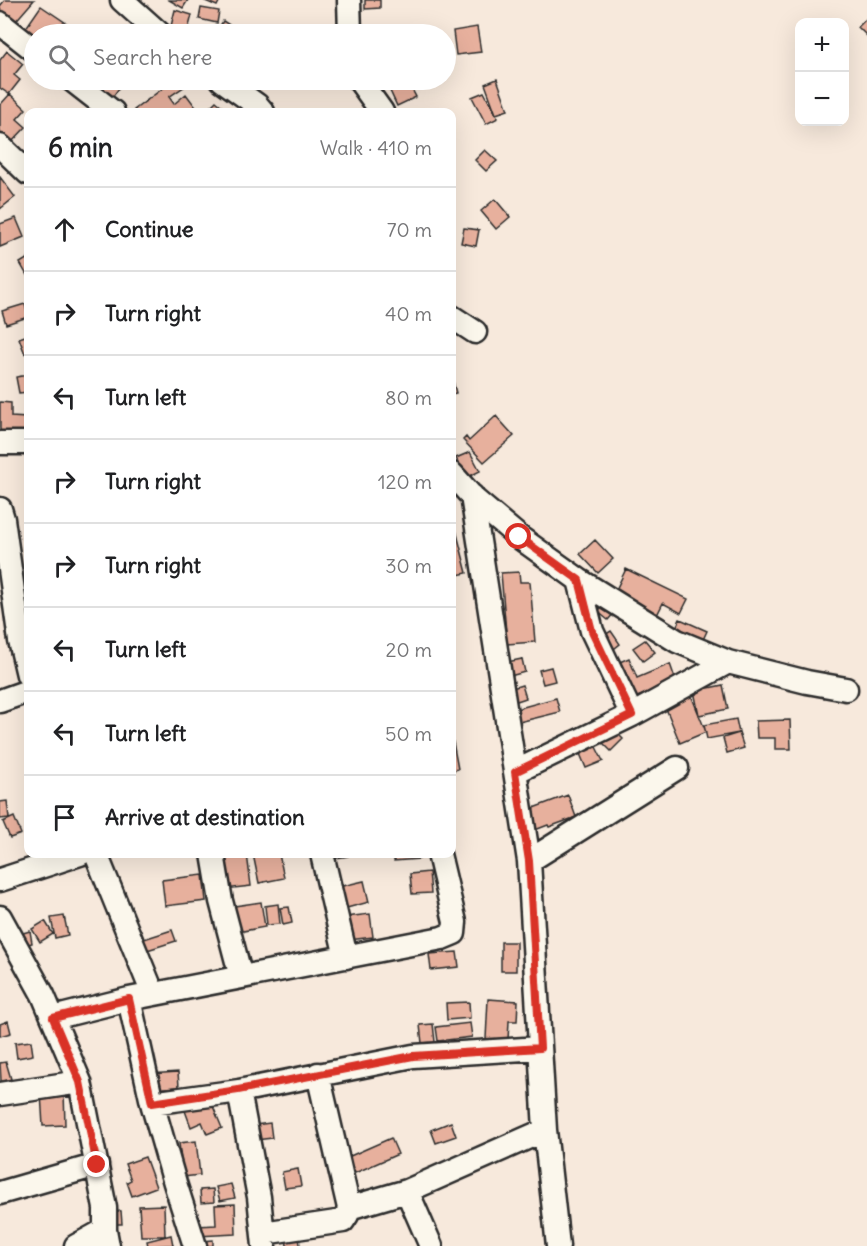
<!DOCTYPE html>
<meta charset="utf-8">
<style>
:root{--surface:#fff;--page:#f2f2f2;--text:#202124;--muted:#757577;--line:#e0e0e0}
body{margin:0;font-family:Delius,sans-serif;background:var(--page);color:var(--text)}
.controls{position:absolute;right:18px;top:18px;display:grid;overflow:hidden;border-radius:12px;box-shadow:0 6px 24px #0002}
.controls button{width:54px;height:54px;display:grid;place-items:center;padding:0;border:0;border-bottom:2px solid var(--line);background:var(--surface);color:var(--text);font:30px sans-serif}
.stop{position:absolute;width:18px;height:18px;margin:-14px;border:4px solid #d93025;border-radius:50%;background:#fff}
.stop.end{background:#d93025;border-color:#fff;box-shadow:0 2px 6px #0008}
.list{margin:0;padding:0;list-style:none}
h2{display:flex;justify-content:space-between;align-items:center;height:78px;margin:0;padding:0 24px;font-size:26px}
h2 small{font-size:20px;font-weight:400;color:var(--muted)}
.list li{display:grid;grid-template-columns:39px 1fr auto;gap:18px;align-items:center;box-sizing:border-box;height:84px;padding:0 24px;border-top:2px solid var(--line)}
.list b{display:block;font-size:22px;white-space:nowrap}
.list em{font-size:20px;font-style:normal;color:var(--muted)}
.icon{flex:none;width:33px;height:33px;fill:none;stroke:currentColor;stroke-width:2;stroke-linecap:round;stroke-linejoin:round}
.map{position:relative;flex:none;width:867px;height:1246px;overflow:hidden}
.search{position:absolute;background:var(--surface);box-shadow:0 6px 24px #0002;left:24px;top:24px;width:432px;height:66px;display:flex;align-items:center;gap:15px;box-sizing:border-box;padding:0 21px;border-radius:33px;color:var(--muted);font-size:22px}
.panel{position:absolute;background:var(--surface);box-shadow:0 6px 24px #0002;left:24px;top:108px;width:432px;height:750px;border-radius:12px}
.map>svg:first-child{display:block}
.building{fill:#e7b09d;stroke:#2b2b2b;stroke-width:1.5}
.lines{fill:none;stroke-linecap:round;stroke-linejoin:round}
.minor-casing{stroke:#2b2b2b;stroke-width:27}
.minor{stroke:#fbf7ec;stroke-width:22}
.route{stroke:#d93025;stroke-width:8}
</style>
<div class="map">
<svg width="867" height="1246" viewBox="0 0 867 1246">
<rect width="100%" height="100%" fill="#f7e9dc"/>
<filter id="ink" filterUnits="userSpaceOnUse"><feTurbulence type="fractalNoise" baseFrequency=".0167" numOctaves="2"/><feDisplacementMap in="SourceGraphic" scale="12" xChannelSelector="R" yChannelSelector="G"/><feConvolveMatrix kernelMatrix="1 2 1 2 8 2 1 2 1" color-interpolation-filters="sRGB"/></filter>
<g filter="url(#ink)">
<path class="building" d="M5,0H34L14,23L0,11V6Z
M169,0H188L183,8Z
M203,0H220L217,6Z
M365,0H380V8L365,9Z
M41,6L69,25L62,34H34V44L21,35Z
M201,8L219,11L217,23L199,19Z
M175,10L192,15L187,34H169Z
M867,18V36L858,27Z
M223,21L237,30L234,34H215Z
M477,27L481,52L456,55L453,31Z
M123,29L132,34H120Z
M382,29L383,34H354Z
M7,51L23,64L14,75L20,80L9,94L0,88V60Z
M497,79L508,110L496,114L485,84Z
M83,80H115L122,84L111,99Z
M174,80H180L185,86L169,97L174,104L186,94L198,110L195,112H137L134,110Z
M385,80H407L416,97L397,106Z
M484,92L498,118L486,124L472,97Z
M10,94L26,109L17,119L26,127L9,145L0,137V105Z
M216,101L229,112H205Z
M485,150L497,161L486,171L475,160Z
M0,177L15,197L0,209Z
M495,199L510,217L496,229L481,211Z
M16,218L24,237L0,247V224Z
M464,228L479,230L476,246L461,243Z
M28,258V277L20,263Z
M25,304L28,317L6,324L2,311Z
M28,335V352L25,354L19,338Z
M28,375V392L19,393L16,377Z
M452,377L456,393L452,394Z
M0,402L11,403V417L27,418V438L0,437Z
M496,416L514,436L484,462L463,440L466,437L469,441Z
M470,452L480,471L466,478L456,458Z
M456,530L467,573L452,576V531Z
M595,540L613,559L598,573L580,554Z
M626,569L688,599L681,613L663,603L657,615L614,594Z
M519,572L520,582H530L535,642L507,644L501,573Z
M604,603L615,612L608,620L597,611Z
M680,619L707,631L701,644L674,632Z
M611,631L620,644L610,652L600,638Z
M645,640L655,652L643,661L633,648Z
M629,658L637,678L670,664L676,681L630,700L615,664Z
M522,659L525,672L510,676L507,662Z
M551,667L555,681L543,684L539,670Z
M522,685L526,698L514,702L509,689Z
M723,685L728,709L699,715L694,691Z
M691,695L706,732L680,743L665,706Z
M556,698L560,712L519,722L516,709Z
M736,719L739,733L707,739L704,725Z
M790,720L791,749H775V738H757L756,721Z
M612,728L623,739L611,751L600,740Z
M739,733L744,748L727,753L723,738Z
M452,742H453L458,769L452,771Z
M594,743L603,761L586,768L578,749Z
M568,795L576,817L549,827L548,825L535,830L528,810Z
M7,801L9,818L0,819V802Z
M14,817L21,834L10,838L3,822Z
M221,854H247L251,886L225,889Z
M253,854H279L284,878L259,883Z
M330,854H348V856L331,859Z
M394,854H418L419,859L394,861Z
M429,872L431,893L412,894L410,874Z
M203,875L206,901L165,906L162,880Z
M364,881L369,902L343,909L338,887Z
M261,902L265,927L232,933L228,907Z
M278,904L280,924L267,925L265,906Z
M289,907L292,923L283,925L280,908Z
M370,914L373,937L349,940L346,917Z
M64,916L68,935L55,938L51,918Z
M45,921L53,934L40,942L32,929Z
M172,930L176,941L144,951L141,940Z
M30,931L32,943L18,947L16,935Z
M501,942H516V971H501Z
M457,952L459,967L431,970L429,954Z
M488,999L518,1001L517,1021H509L508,1040L486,1039Z
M469,1002L470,1018L447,1020L446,1003Z
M8,1021L11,1033L0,1036V1024Z
M470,1023L472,1037L438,1041L436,1027Z
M433,1024L435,1042L422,1043L420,1025Z
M31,1041L33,1055L17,1058L15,1043Z
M6,1062L11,1079L1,1082L0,1063Z
M178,1072L179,1087L150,1089L149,1074Z
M64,1092L65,1125L43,1126L41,1093Z
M210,1099L222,1128L207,1134L202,1122L191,1127L184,1108Z
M451,1122L456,1136L436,1143L431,1130Z
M270,1123L272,1138L256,1140L255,1125Z
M391,1138L398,1154L355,1173L348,1157Z
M196,1141L200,1175L183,1177L179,1143Z
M145,1157L156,1187L132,1196L127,1182L131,1180L125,1164Z
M298,1169L301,1186L285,1188L282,1172Z
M231,1184L235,1198L220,1201L216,1187Z
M213,1189L214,1202L201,1203L200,1190Z
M235,1204L236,1234L197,1236V1226L216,1225L215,1205Z
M164,1205L165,1236H141L139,1206Z
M121,1211L122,1224H112L111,1212Z
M171,1235L173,1245L148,1246L147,1241Z
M286,1235H299L300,1246H287Z
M213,1240V1246H202L201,1241Z"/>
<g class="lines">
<g class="minor-casing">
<path id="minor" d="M122,0L160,34
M349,0L350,34
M0,23L34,50
M72,80L113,112
M222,80L257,105L263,112
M359,80L382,112
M0,146L28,173
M452,317L475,332
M0,443H28
M452,474L475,500L519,537L579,580L677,641L728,662L807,682L846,689
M472,496L529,861L545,1130L558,1246
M0,509L3,519L20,641L28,675
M579,580L592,631L632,715
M0,701L28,691
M515,772L632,715L728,662
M96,854L153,994
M213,854L221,901L241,977
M322,854L346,957
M529,861L677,768
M0,880L80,854
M0,917L43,995L80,1082L105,1208V1230L108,1246
M129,999L152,1103L175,1183L195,1246
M53,1018L129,999L442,938L454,933L455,922L439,854
M239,1091L259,1197L264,1246
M0,1094L80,1082
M152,1103L239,1091L413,1056L540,1048
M407,1191L431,1246
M0,1193L97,1165
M349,1208L407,1191L545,1130
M263,1233L343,1221L347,1215L349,1208L318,1074
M76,1246L105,1230"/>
</g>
<use href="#minor" class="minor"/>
</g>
</g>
<g class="lines" filter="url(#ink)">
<path class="route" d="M97,1165L80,1082L53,1018L129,999L152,1103L238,1090L413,1056L540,1048L529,861L515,772L632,715L592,631L579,580L519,537"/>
</g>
</svg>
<div class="controls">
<button>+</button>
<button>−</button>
</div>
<div class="stop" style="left:519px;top:537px"></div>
<div class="stop end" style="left:97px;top:1165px"></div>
<div class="search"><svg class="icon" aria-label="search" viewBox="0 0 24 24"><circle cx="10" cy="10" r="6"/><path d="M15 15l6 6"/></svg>Search here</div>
<section class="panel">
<h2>6 min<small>Walk · 410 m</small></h2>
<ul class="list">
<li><svg class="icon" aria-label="ahead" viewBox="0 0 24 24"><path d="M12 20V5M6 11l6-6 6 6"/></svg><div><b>Continue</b></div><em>70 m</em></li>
<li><svg class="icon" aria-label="right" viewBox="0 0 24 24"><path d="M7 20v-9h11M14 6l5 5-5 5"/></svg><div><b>Turn right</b></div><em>40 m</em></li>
<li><svg class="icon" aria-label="left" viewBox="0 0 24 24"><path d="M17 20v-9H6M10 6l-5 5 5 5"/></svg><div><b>Turn left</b></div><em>80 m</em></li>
<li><svg class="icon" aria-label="right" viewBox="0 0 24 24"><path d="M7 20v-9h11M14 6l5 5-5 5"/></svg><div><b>Turn right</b></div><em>120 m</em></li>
<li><svg class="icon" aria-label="right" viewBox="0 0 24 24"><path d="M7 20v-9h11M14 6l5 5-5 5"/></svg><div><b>Turn right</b></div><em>30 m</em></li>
<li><svg class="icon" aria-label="left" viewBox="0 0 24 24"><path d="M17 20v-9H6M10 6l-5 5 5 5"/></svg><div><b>Turn left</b></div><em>20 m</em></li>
<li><svg class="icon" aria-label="left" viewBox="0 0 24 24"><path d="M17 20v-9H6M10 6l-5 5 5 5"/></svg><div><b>Turn left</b></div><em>50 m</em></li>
<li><svg class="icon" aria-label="arrive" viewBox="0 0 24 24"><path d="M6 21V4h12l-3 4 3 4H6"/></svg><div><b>Arrive at destination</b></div></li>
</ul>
</section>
</div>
